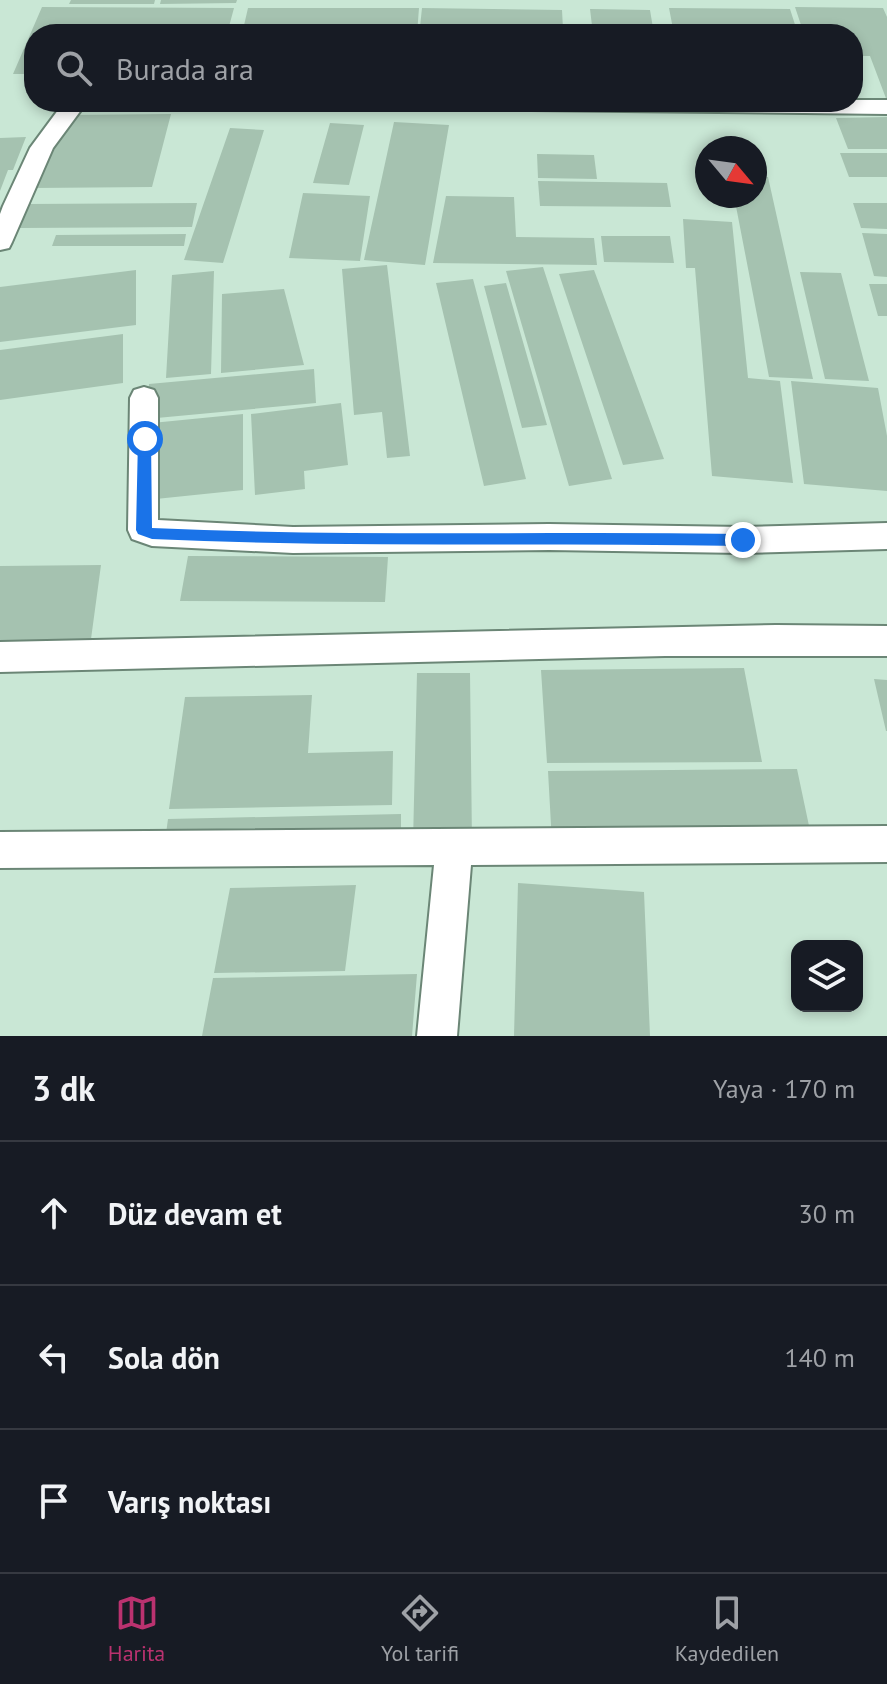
<!DOCTYPE html>
<html lang="tr">
<meta charset="utf-8">
<style>
:root{--surface:#171b24;--page:#242831;--text:#f1f3f6;--muted:#9ea1a6;--line:#363941;--accent:#ba326f}
body{margin:0;font-family:"PT Sans",sans-serif;background:var(--page);color:var(--text)}
.controls{position:absolute;right:24px;bottom:24px;display:grid;overflow:hidden;border-radius:16px;box-shadow:0 4px 12px #0003}
.controls button{width:72px;height:72px;display:grid;place-items:center;padding:0;border:0;border-bottom:2px solid var(--line);background:var(--surface);color:var(--text);font:40px sans-serif}
.compass{position:absolute;left:695px;top:136px;width:72px;height:72px;border-radius:50%;background:var(--surface);box-shadow:0 4px 12px #0003;rotate:119deg}
.stop{position:absolute;width:24px;height:24px;margin:-18px;border:6px solid #1a73e8;border-radius:50%;background:#fff}
.stop.end{background:#1a73e8;border-color:#fff;box-shadow:0 2px 8px #0008}
.list{margin:0;padding:0;list-style:none}
h2{display:flex;justify-content:space-between;align-items:center;height:104px;margin:0;padding:0 32px;font-size:34px}
h2 small{font-size:26px;font-weight:400;color:var(--muted)}
.list li{display:grid;grid-template-columns:52px 1fr auto;gap:24px;align-items:center;box-sizing:border-box;height:144px;padding:0 32px;border-top:2px solid var(--line)}
.list b{display:block;font-size:30px;white-space:nowrap}
.list em{font-size:26px;font-style:normal;color:var(--muted)}
.icon{flex:none;width:44px;height:44px;fill:none;stroke:currentColor;stroke-width:2;stroke-linecap:round;stroke-linejoin:round}
.map{position:relative;flex:none;width:887px;height:1036px;overflow:hidden}
.search{position:absolute;background:var(--surface);box-shadow:0 4px 12px #0003;left:24px;right:24px;top:24px;height:88px;display:flex;align-items:center;gap:20px;box-sizing:border-box;padding:0 28px;border-radius:32px;color:var(--muted);font-size:30px}
.sheet{height:536px;background:var(--surface)}
nav{display:flex;justify-content:space-around;align-items:center;box-sizing:border-box;height:112px;border-top:2px solid var(--line);background:var(--surface);font-size:22px;color:var(--muted)}
nav a{display:grid;justify-items:center;gap:4px}
nav .on{color:var(--accent)}
.map>svg:first-child{display:block}
.building{fill:#a5c2b0}
.lines{fill:none;stroke-linecap:round;stroke-linejoin:round}
.minor-casing{stroke:#6b8676;stroke-width:4}
.minor{fill:#fff;fill-rule:evenodd}
.route{fill:#1a73e8}
</style>
<div class="map">
<svg width="887" height="1036" viewBox="0 0 887 1036">
<rect width="100%" height="100%" fill="#c9e7d5"/>
<path class="building" d="M71,0H155L154,4H69Z
M161,0H237L236,3L160,4Z
M42,7L234,8L227,34H34V74H13Z
M795,7L883,8L887,17V101L870,56H853V34H804Z
M248,8H419L417,34H242Z
M422,8L562,10L563,29L420,27Z
M669,8L790,9L798,34H674Z
M590,9L650,10L654,34H593Z
M171,114L152,187L33,188L67,115Z
M887,117V149H848L836,118Z
M394,122L449,125L425,265L364,260Z
M330,123L364,125L349,185L313,183Z
M230,128L264,130L223,263L184,260Z
M26,137L13,170H8L0,191V138Z
M840,153H887V177H849Z
M537,154L594,155L597,179L538,178Z
M755,177H768L813,379L769,377L734,196H755Z
M538,181L667,183L671,207L540,206Z
M303,193L370,196L360,261L289,258Z
M446,196L514,197L516,237L594,238L597,265L433,263Z
M197,203L192,227L19,228L27,204Z
M853,203H887V229L861,228Z
M683,219L732,222L748,378L780,381L793,483L712,476L695,268H686Z
M862,233L887,234V277L874,276Z
M186,234L184,246H52L56,235Z
M601,236H670L674,263L604,262Z
M387,265L410,456L387,458L382,412L354,415L342,269Z
M543,267L612,479L569,486L506,271Z
M136,270V325L0,342V287Z
M594,270L664,459L623,465L559,274Z
M214,271L211,374L166,378L172,275Z
M800,272L841,273L869,381L825,379Z
M473,279L526,479L484,486L436,283Z
M506,283L547,425L522,428L484,286Z
M869,284H887V316H878Z
M284,289L304,365L221,373L222,294Z
M123,334V383L0,400V350Z
M314,369L316,403L146,419L149,384Z
M791,381L878,388L887,436V491L804,484Z
M341,403L348,465L304,471L305,489L255,495L251,414Z
M243,414V490L146,500L152,423Z
M188,556L388,557L385,602L180,601Z
M101,565L91,639L0,641V566Z
M744,668L762,762L547,763L541,670Z
M417,673H470L472,842H413Z
M874,679L887,680V731H886Z
M312,695L308,753L393,751L392,805L169,809L185,697Z
M797,769L812,840L552,843L548,771Z
M401,814V843L164,848L168,819Z
M518,883L644,892L650,1036H514Z
M356,885L345,971L214,973L230,888Z
M417,974L412,1036H202L213,978Z"/>
<g class="lines">
<g class="minor-casing">
<path id="minor" d="M853,100H887V114L451,109L440,102Z
M64,102H87L53,148L12,242L9,248L0,250V214L3,206L30,148Z
M144,387L154,390L158,398V520L293,527L549,524L743,527L887,523V549L743,553L549,550L293,553L152,546L132,539L128,530L130,398L134,390Z
M776,625L887,626V656H665L0,672V642Z
M887,826V862L471,865L457,1036H417L434,865L0,868V832Z"/>
</g>
<use href="#minor" class="minor"/>
</g>
<path class="route" d="M145,434L151,439L152,528C349,537 546,531 743,534L749,540L743,546C546,542 349,548 152,539L138,534L136,530L138,439Z"/>
</svg>
<div class="controls">
<button><svg class="icon" aria-label="layers" viewBox="0 0 24 24"><path d="M12 4l9 5-9 5-9-5zM3 14l9 5 9-5"/></svg></button>
</div>
<svg class="compass" viewBox="-18 -18 36 36"><path d="M0-13l5 13h-10z" fill="#e53935"/><path d="M0 13l5-13h-10z" fill="#9ea1a6"/></svg>
<div class="stop" style="left:145px;top:439px"></div>
<div class="stop end" style="left:743px;top:540px"></div>
<div class="search"><svg class="icon" aria-label="search" viewBox="0 0 24 24"><circle cx="10" cy="10" r="6"/><path d="M15 15l6 6"/></svg>Burada ara</div>
</div>
<section class="sheet">
<h2>3 dk<small>Yaya · 170 m</small></h2>
<ul class="list">
<li><svg class="icon" aria-label="ahead" viewBox="0 0 24 24"><path d="M12 20V5M6 11l6-6 6 6"/></svg><div><b>Düz devam et</b></div><em>30 m</em></li>
<li><svg class="icon" aria-label="left" viewBox="0 0 24 24"><path d="M17 20v-9H6M10 6l-5 5 5 5"/></svg><div><b>Sola dön</b></div><em>140 m</em></li>
<li><svg class="icon" aria-label="arrive" viewBox="0 0 24 24"><path d="M6 21V4h12l-3 4 3 4H6"/></svg><div><b>Varış noktası</b></div></li>
</ul>
</section>
<nav>
<a class="on"><svg class="icon" aria-label="map" viewBox="0 0 24 24"><path d="M3 6l6-2 6 2 6-2v14l-6 2-6-2-6 2zM9 4v14M15 6v14"/></svg>Harita</a>
<a><svg class="icon" aria-label="directions" viewBox="0 0 24 24"><path d="M12 3l9 9-9 9-9-9zM9 14v-3h6M13 9l2 2-2 2"/></svg>Yol tarifi</a>
<a><svg class="icon" aria-label="saved" viewBox="0 0 24 24"><path d="M7 4h10v16l-5-4-5 4z"/></svg>Kaydedilen</a>
</nav>
